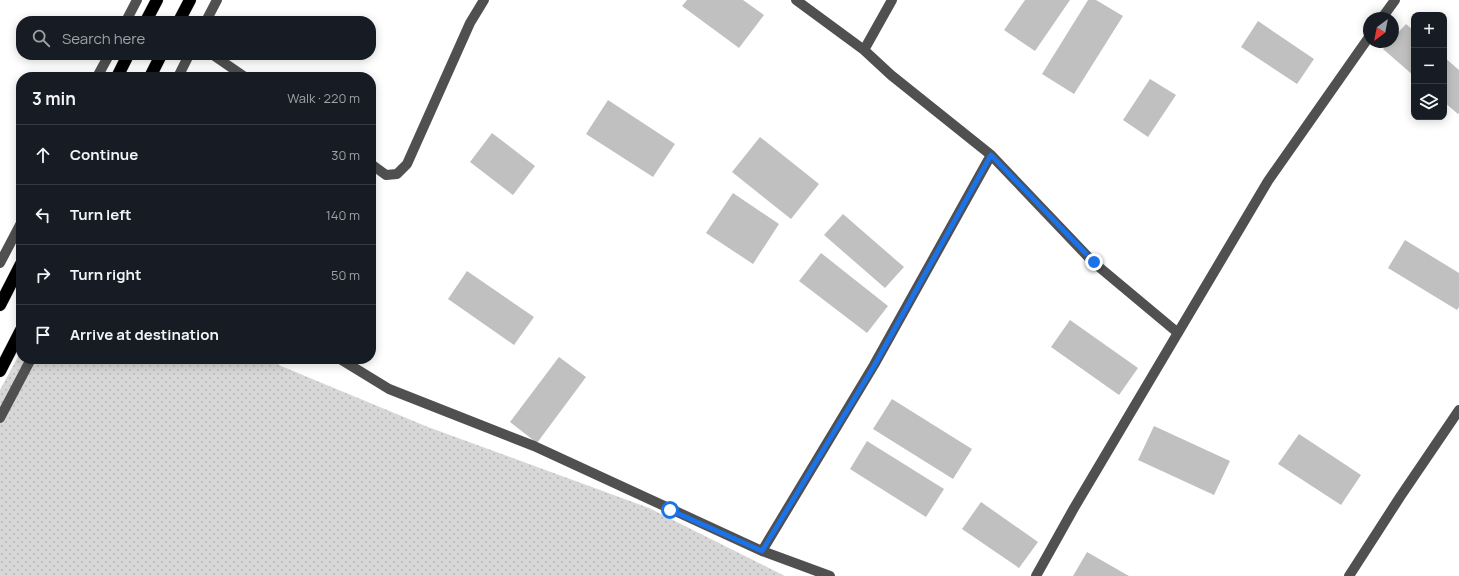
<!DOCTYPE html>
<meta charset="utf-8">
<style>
:root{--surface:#171b24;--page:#242831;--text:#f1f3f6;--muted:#9ea1a6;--line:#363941}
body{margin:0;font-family:Manrope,sans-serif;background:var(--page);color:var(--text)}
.controls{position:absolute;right:12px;top:12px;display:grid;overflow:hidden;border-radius:8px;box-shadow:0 2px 10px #0003}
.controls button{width:36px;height:36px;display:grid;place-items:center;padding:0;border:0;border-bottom:1px solid var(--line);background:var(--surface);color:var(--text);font:20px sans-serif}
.compass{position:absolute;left:1363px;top:12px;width:36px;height:36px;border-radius:50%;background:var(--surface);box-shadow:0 2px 10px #0003;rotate:212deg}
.stop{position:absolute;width:12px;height:12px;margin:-9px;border:3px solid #1a73e8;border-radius:50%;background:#fff}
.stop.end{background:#1a73e8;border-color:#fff;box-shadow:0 1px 4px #0008}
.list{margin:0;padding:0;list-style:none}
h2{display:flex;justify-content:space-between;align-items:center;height:52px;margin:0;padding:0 16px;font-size:17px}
h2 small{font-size:13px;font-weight:400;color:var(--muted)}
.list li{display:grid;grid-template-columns:26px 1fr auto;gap:12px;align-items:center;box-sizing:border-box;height:60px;padding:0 16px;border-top:1px solid var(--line)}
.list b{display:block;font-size:15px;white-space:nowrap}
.list em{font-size:13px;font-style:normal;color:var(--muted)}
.icon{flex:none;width:22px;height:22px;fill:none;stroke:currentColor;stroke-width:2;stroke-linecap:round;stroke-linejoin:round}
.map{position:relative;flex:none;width:1459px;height:576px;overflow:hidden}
.search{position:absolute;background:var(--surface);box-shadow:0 2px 10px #0003;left:16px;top:16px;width:360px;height:44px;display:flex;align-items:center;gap:10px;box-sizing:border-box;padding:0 14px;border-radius:16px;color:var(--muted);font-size:15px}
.panel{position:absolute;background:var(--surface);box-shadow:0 2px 10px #0003;left:16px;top:72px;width:360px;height:292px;border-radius:16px}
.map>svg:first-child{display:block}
.grass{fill:url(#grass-dots)}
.building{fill:#c0c0c0}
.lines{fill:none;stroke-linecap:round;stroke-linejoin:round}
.highway-casing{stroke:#dbdbdb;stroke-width:13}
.minor{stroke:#505050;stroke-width:10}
.highway{stroke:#000;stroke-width:12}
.route{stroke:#1a73e8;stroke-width:5}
</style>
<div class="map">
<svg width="1459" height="576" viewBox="0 0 1459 576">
<defs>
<pattern id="grass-dots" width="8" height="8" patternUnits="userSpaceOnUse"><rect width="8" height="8" fill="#d7d7d7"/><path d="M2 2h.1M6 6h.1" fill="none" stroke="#b7b7b7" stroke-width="1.8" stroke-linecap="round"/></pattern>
</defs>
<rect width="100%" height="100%" fill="#fff"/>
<path class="grass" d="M21,351V359H270L281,366L428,427L649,508L785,576H0V390Z"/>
<path class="building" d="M687,0H743L764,15L739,48L682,6Z
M1025,0H1070L1035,51L1004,30Z
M1088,0H1096L1123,16L1074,94L1042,74Z
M1258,21L1314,59L1297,84L1241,47Z
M1406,24L1414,31V76L1383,49L1390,42H1393V38Z
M1444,57L1459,70V113L1458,114L1444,102Z
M1150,79L1176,95L1148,137L1123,120Z
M608,100L675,144L653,177L586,134Z
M492,133L535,166L513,195L470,162Z
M760,137L819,184L791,219L732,172Z
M733,193L779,224L753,264L706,233Z
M843,214L904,267L885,288L824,235Z
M1405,240L1459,273V307L1457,310L1388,268Z
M821,253L888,306L867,333L799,281Z
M467,271L534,317L514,345L448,299Z
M1070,320L1138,368L1119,395L1051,347Z
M559,357L586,377L537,443L510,422Z
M892,399L972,449L953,479L873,429Z
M1154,426L1230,461L1214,495L1138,460Z
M1299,434L1361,475L1341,505L1278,464Z
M867,441L944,489L926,517L850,469Z
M981,502L1038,542L1019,568L962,529Z
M1087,552L1129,576H1073Z"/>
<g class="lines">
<g class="highway-casing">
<path id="highway" d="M146,21L157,0
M179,21L190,0
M117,77L128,55
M150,77L161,55
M0,305L21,264
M0,371L21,330"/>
</g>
<path class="minor" d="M796,0L864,50L891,75L991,155L1093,262L1178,333
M1382,18L1395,0
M126,21L137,0
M206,21L217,0
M864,50L892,0
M213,55L245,77
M97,77L109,55
M178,77L189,55
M371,164L386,175L397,174L407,164L470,23L484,0
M0,263L21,223
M340,359L389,389L534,446L762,551L830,576
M0,418L31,359
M762,551L874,365L991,155
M1036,576L1074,508L1268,181L1369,37
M1349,576L1400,497L1459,410"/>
<use href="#highway" class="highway"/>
</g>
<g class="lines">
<path class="route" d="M670,510L762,551L874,366L991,155L1094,262"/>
</g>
</svg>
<div class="controls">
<button>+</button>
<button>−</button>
<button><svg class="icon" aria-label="layers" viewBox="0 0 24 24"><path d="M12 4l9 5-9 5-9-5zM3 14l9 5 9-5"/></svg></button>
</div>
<svg class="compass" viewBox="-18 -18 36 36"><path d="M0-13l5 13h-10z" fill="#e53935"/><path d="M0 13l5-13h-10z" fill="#9ea1a6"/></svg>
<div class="stop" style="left:670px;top:510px"></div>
<div class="stop end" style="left:1094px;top:262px"></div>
<div class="search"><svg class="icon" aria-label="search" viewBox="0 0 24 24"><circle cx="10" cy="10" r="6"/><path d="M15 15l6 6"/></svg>Search here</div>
<section class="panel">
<h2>3 min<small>Walk · 220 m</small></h2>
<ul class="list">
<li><svg class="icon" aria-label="ahead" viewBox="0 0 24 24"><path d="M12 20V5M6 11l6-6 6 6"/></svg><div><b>Continue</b></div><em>30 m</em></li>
<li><svg class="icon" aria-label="left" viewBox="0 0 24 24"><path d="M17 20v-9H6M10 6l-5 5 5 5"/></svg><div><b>Turn left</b></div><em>140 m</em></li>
<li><svg class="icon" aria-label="right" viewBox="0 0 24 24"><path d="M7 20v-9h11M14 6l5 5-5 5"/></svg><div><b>Turn right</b></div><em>50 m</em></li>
<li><svg class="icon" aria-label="arrive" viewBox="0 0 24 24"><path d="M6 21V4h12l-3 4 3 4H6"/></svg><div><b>Arrive at destination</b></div></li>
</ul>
</section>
</div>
